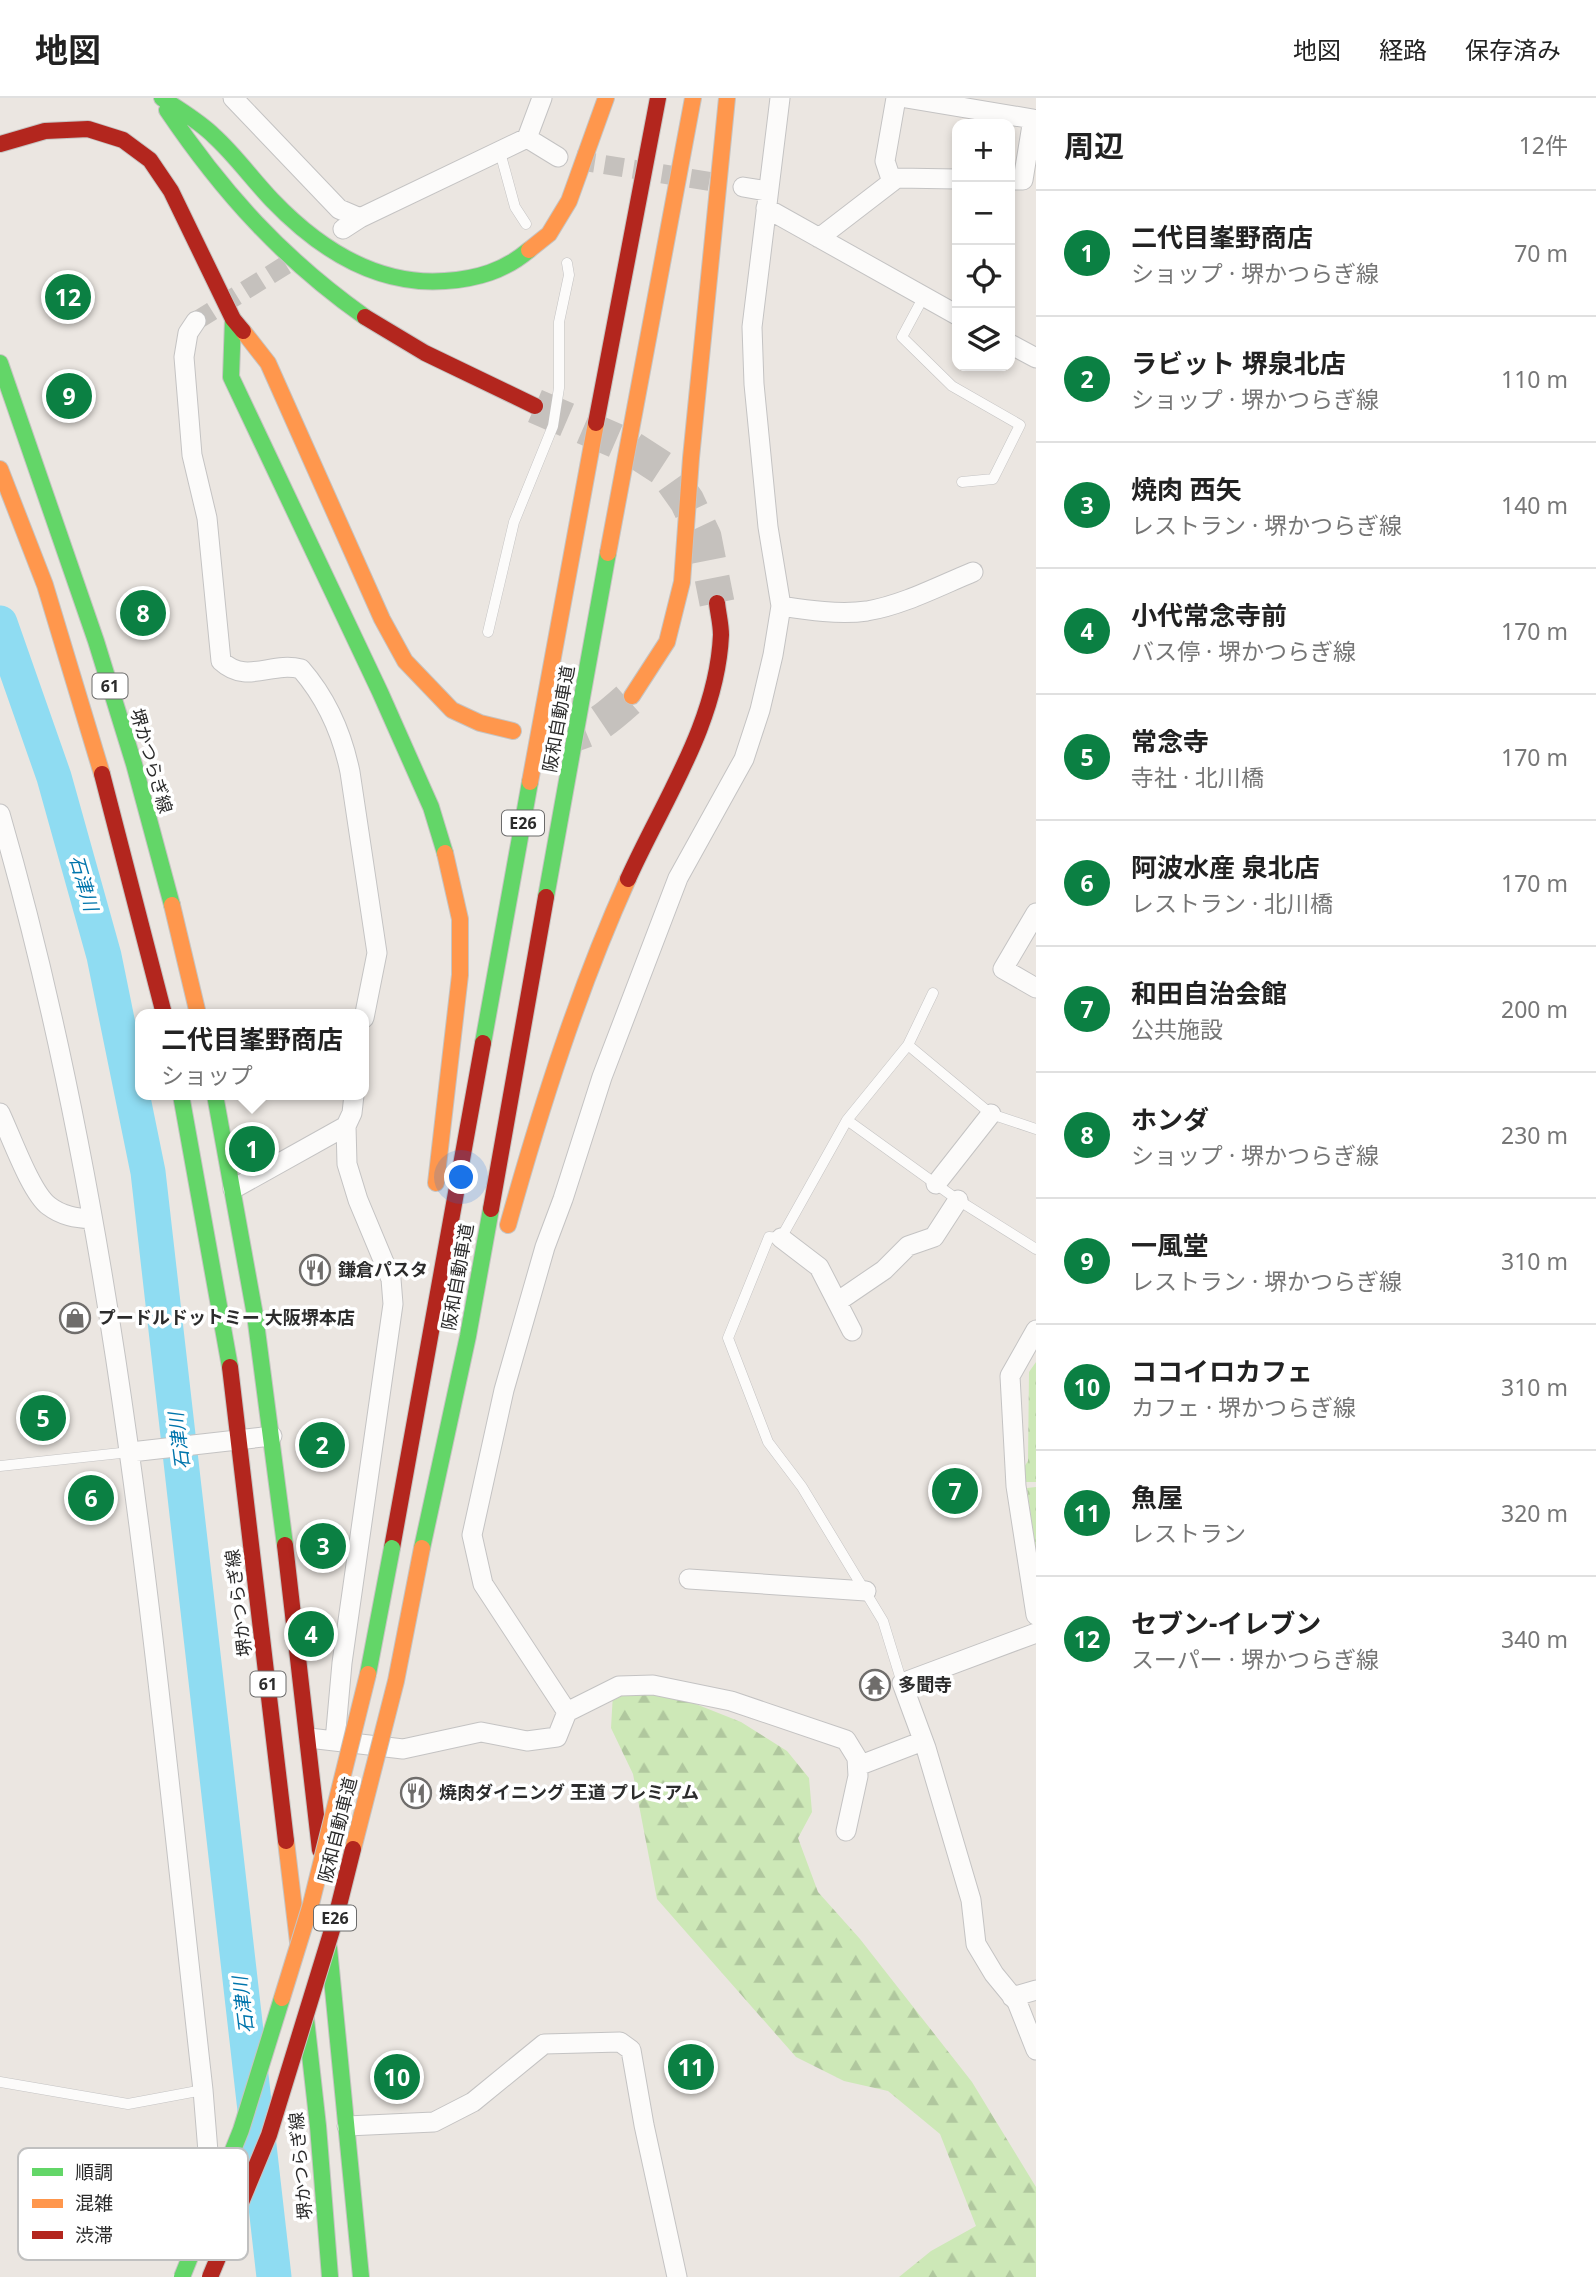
<!DOCTYPE html>
<html lang="ja">
<meta charset="utf-8">
<style>
:root{--surface:#fff;--page:#f6f6f6;--text:#222;--muted:#767676;--line:#e0e0e0;--accent:#0b8043}
body{margin:0;font-family:"Noto Sans","Noto Sans JP",sans-serif;background:var(--page);color:var(--text)}
.controls{position:absolute;right:21px;top:21px;display:grid;overflow:hidden;border-radius:14px;box-shadow:0 4px 10px #0003}
.controls button{width:63px;height:63px;display:grid;place-items:center;padding:0;border:0;border-bottom:2px solid var(--line);background:var(--surface);color:var(--text);font:35px sans-serif}
.you{position:absolute;left:462px;top:1080px;width:24px;height:24px;margin:-18px;border:5px solid #fff;border-radius:50%;background:#1a73e8;box-shadow:0 0 0 10px #1a73e833}
.badge{display:grid;place-items:center;width:46px;height:46px;border-radius:50%;background:var(--accent);color:#fff;font-size:23px;font-weight:700}
.pin{position:absolute;translate:-50% -50%;border:4px solid #fff;box-shadow:0 2px 7px #0006}
.popup{position:absolute;left:135px;top:911px;width:234px;height:91px;box-sizing:border-box;display:grid;place-content:center;border-radius:14px;background:var(--surface);filter:drop-shadow(0 2px 5px #0005);font-size:23px;white-space:nowrap;color:var(--muted)}
.popup b{font-size:26px;color:var(--text)}
.popup::after{content:'';position:absolute;left:50%;top:100%;margin-left:-14px;border:14px solid transparent;border-top-color:var(--surface)}
.list{margin:0;padding:0;list-style:none}
h2{display:flex;justify-content:space-between;align-items:center;height:91px;margin:0;padding:0 28px;font-size:30px}
h2 small{font-size:23px;font-weight:400;color:var(--muted)}
.list li{display:grid;grid-template-columns:46px 1fr auto;gap:21px;align-items:center;box-sizing:border-box;height:126px;padding:0 28px;border-top:2px solid var(--line)}
.list b{display:block;font-size:26px;white-space:nowrap}
.list p{margin:0;font-size:23px;white-space:nowrap;color:var(--muted)}
.list em{font-size:23px;font-style:normal;color:var(--muted)}
.icon{flex:none;width:38px;height:38px;fill:none;stroke:currentColor;stroke-width:2;stroke-linecap:round;stroke-linejoin:round}
.map{position:relative;flex:none;width:1036px;height:2179px;overflow:hidden}
header{display:flex;align-items:center;gap:42px;box-sizing:border-box;height:98px;padding:0 35px;background:var(--surface);border-bottom:2px solid var(--line)}
header strong{font-size:33px}
nav{display:flex;gap:38px;margin-inline-start:auto;font-size:24px}
main{display:flex}
aside{flex:1;background:var(--surface)}
.map>svg:first-child{display:block}
.forest{fill:url(#forest-firs)}
.park{fill:url(#park-crowns)}
.lines{fill:none;stroke-linecap:round;stroke-linejoin:round}
.river{stroke:#8fdcf2;stroke-width:35}
.street-tunnel{stroke:#c5c1bd;stroke-width:19;stroke-dasharray:19 10;stroke-linecap:butt}
.highway-tunnel{stroke:#c5c1bd;stroke-width:35;stroke-dasharray:35 18;stroke-linecap:butt}
.lane-casing{stroke:#c4c3c3;stroke-width:11}
.street-casing{stroke:#c4c3c3;stroke-width:21}
.fast-casing{stroke:#c6c4c2;stroke-width:18}
.slow-casing{stroke:#c6c4c2;stroke-width:18}
.jam-casing{stroke:#c6c4c2;stroke-width:18}
.lane{stroke:#fcfbfa;stroke-width:10}
.street{stroke:#fcfbfa;stroke-width:19}
.fast{stroke:#63d668;stroke-width:16}
.slow{stroke:#ff974d;stroke-width:16}
.jam{stroke:#b3261e;stroke-width:16}
.fast-bridge-casing{stroke:#c6c4c2;stroke-width:18;stroke-linecap:butt}
.slow-bridge-casing{stroke:#c6c4c2;stroke-width:18;stroke-linecap:butt}
.jam-bridge-casing{stroke:#c6c4c2;stroke-width:18;stroke-linecap:butt}
.fast-bridge{stroke:#63d668;stroke-width:16}
.slow-bridge{stroke:#ff974d;stroke-width:16}
.jam-bridge{stroke:#b3261e;stroke-width:16}
.labels{text-anchor:middle;stroke-width:7;stroke-linejoin:round;paint-order:stroke}
.shield{fill:#fff;stroke:#6b6b6b;stroke-width:2}
.shield-label{font-size:16px;font-weight:bold;fill:#2c2c2c}
.street-label{font-size:18px;fill:#2c2c2c;stroke:#fff}
.poi-label{font-size:18px;font-weight:bold;fill:#2c2c2c;stroke:#fff;text-anchor:start}
.water-label{font-size:19px;font-style:italic;fill:#0075ac;stroke:#fff}
.key{fill:#fff;stroke:#c0c0c0;stroke-width:2}
.key-label{font-size:19px;fill:#2c2c2c}
</style>
<header>
<strong>地図</strong>
<nav><a>地図</a><a>経路</a><a>保存済み</a></nav>
</header>
<main>
<div class="map">
<svg width="1036" height="2179" viewBox="0 0 1036 2179">
<defs>
<pattern id="forest-firs" width="22" height="20" patternUnits="userSpaceOnUse" patternTransform="scale(1.75)"><rect width="22" height="20" fill="#cde8b7"/><path d="M5 1l3.5 6h-7zM16 11l3.5 6h-7z" fill="#b0c79e"/></pattern>
<pattern id="park-crowns" width="20" height="18" patternUnits="userSpaceOnUse" patternTransform="scale(1.75)"><rect width="20" height="18" fill="#cde8b7"/><path d="M2 6a3 3 0 1 1 6 0M12 15a3 3 0 1 1 6 0" fill="none" stroke="#b0c79e"/></pattern>
</defs>
<rect width="100%" height="100%" fill="#ebe6e1"/>
<path class="forest" d="M613,1595L673,1597L741,1624L787,1653L809,1680L812,1714L798,1740L818,1794L860,1841L972,1984L1036,2089V2179H899L931,2153L976,2128L940,2036L888,1993L844,1983L796,1959L657,1801L633,1676L611,1630Z"/>
<path class="park" d="M1036,1264V1384H1026L1024,1369L1028,1363L1029,1274Z
M1036,1389V1455L1027,1390Z"/>
<g class="lines">
<path class="river" d="M0,525L54,679L104,858L148,1074L274,2179"/>
<path class="street-tunnel" d="M576,62L726,86
M196,223L297,160"/>
<path class="highway-tunnel" d="M535,308L628,348L665,372L687,403L704,439L717,505
M551,638C587,640 606,621 632,598"/>
<g class="lane-casing">
<path id="lane" d="M500,54L515,109L526,126
M924,198L902,239L952,288L1020,327L993,381L962,384
M488,534L514,424L553,328L559,290V224L569,177L567,165
M933,895L908,947L991,1016L1036,1031
M847,1022L958,1102L1036,1151
M0,1368L130,1354
M902,1585L883,1523L802,1389L768,1344L728,1240L769,1139L781,1140L847,1022L908,947
M0,1984L128,2006L203,1992"/>
</g>
<g class="street-casing">
<path id="street" d="M233,0L339,111L360,120L527,40L542,0
M906,0L1033,21L1023,82H1010
M527,40L558,59
M892,84L885,63L896,0
M743,89L767,93
M766,110L957,217
M343,131L360,120
M819,140L897,80L957,81
M196,223L188,235L184,259L192,357L207,420L221,563C247,587 271,563 301,571C327,601 342,635 350,674L377,855L364,920
M1010,246L1036,260
M781,508C807,512 839,517 867,513C903,507 939,488 973,474
M0,716C120,1129 155,1566 203,1992L211,2091
M1036,815L1003,871L1036,890
M0,1015C11,1038 31,1095 49,1108C62,1118 76,1120 91,1121
M936,1086L991,1016
M233,1091L346,1028L352,1015L354,997
M781,1140L819,1169L852,1233
M837,1204L884,1172L908,1148L934,1139L958,1102
M1036,1232L1010,1278L1016,1388L1036,1517
M131,1354L272,1338
M689,1481L866,1493
M1036,1535L902,1585L926,1650L971,1802L976,1846L994,1876L1017,1904L1036,1952
M567,1614L619,1588L653,1587L731,1603L846,1642L857,1660L858,1678L846,1733
M309,1640L403,1651L481,1634L527,1643L557,1639L567,1614L483,1486L472,1437L504,1292L545,1149L563,1101L602,979L678,780L744,661L760,612L773,557L781,508L768,429L754,286L752,229L780,0
M335,1643L342,1565L393,1206L391,1181L358,1102L347,1066L346,1028
M858,1668L923,1643
M1012,1899L1036,1892
M347,2028L434,2024L473,2004L544,1946L620,1944L631,1952L644,2027L677,2179"/>
</g>
<g class="fast-casing">
<path id="fast" d="M162,0C179,12 199,23 214,38C235,57 252,81 272,102C318,150 376,188 445,183C477,181 504,173 529,152
M167,12C223,95 283,161 365,219
M233,221L231,279L380,594L431,709L445,755
M0,265L96,543L134,666L172,807
M546,799L608,455
M483,945L530,684
M181,997L230,1269
M215,997L255,1217L285,1447
M422,1450L468,1238L491,1111
M329,1850L361,2179
M306,1921L318,2028L330,2179"/>
</g>
<g class="slow-casing">
<path id="slow" d="M529,152L549,136L569,103L606,0
M243,233L268,265L382,521L405,563L452,612L480,625L513,633
M0,371L45,487L102,676
M608,455L693,0
M632,598L667,544L682,484L691,360L727,0
M530,684L596,325
M172,807L198,916
M436,1085L460,877V821L445,755
M508,1127C541,1009 578,892 628,781
M286,1743L298,1844"/>
</g>
<g class="jam-casing">
<path id="jam" d="M0,46L45,33L88,31L123,42L150,62L171,93L233,221L243,233
M365,219L425,255L535,308
M596,325L658,0
M102,676L164,916
M628,781C663,703 717,625 721,537C721,526 718,515 717,505
M491,1111L546,799
M230,1269L286,1743
M285,1447L320,1752
M392,1450L483,945"/>
</g>
<use href="#lane" class="lane"/>
<use href="#street" class="street"/>
<use href="#fast" class="fast"/>
<use href="#slow" class="slow"/>
<use href="#jam" class="jam"/>
<g class="fast-bridge-casing">
<path id="fast-bridge" d="M368,1576L392,1450
M182,2179L241,2032L282,1900"/>
</g>
<g class="slow-bridge-casing">
<path id="slow-bridge" d="M353,1751L396,1583L422,1450
M282,1900L311,1806L368,1576"/>
</g>
<g class="jam-bridge-casing">
<path id="jam-bridge" d="M210,2179L269,2037L336,1819L353,1751"/>
</g>
<use href="#fast-bridge" class="fast-bridge"/>
<use href="#slow-bridge" class="slow-bridge"/>
<use href="#jam-bridge" class="jam-bridge"/>
</g>
<defs>
<g id="restaurant-ring" transform="scale(1.575)"><circle r="9.5" fill="#fff" stroke="#6f6d6b" stroke-width="1.5"/><path d="M-5-6h1v4h1v-4h1v4h1v-4h1v5L-1.5 .5V6h-2V.5L-5-1ZM5-6V6H3V1.5H1.5Q1.5-4 5-6Z" fill="#6f6d6b"/></g>
<g id="shop-ring" transform="scale(1.575)"><circle r="9.5" fill="#fff" stroke="#6f6d6b" stroke-width="1.5"/><path d="M-5-2.5h2.3a2.7 3.5 0 0 1 5.4 0H5L5.5 6h-11ZM-1.5-2.5h3a1.5 2.3 0 0 0-3 0Z" fill="#6f6d6b"/></g>
<g id="temple-ring" transform="scale(1.575)"><circle r="9.5" fill="#fff" stroke="#6f6d6b" stroke-width="1.5"/><path d="M0-6L5-2H3V0L6.5 2.5H4V6H1.5V3h-3V6H-4V2.5H-6.5L-3 0V-2H-5Z" fill="#6f6d6b"/></g>
</defs>
<g fill-rule="evenodd">
<use href="#restaurant-ring" x="315" y="1172"/>
<use href="#shop-ring" x="75" y="1220"/>
<use href="#temple-ring" x="875" y="1587"/>
<use href="#restaurant-ring" x="416" y="1695"/>
</g>
<g class="labels">
<g class="shield">
<rect x="92.5" y="575.5" width="35" height="25" rx="5"/>
<rect x="502" y="712.5" width="42" height="25" rx="5"/>
<rect x="250.5" y="1573.5" width="35" height="25" rx="5"/>
<rect x="314" y="1807.5" width="42" height="25" rx="5"/>
</g>
<g class="shield-label">
<text x="110" y="594">61</text>
<text x="523" y="731">E26</text>
<text x="268" y="1592">61</text>
<text x="335" y="1826">E26</text>
</g>
<g class="street-label">
<text transform="translate(559 621) rotate(-80)" y="6">阪和自動車道</text>
<text transform="translate(151 663) rotate(74)" y="6">堺かつらぎ線</text>
<text transform="translate(458 1179) rotate(-80)" y="6">阪和自動車道</text>
<text transform="translate(239 1505) rotate(-97)" y="6">堺かつらぎ線</text>
<text transform="translate(338 1732) rotate(-76)" y="6">阪和自動車道</text>
<text transform="translate(301 2068) rotate(-95)" y="6">堺かつらぎ線</text>
</g>
<g class="poi-label">
<text x="338" y="1178">鎌倉パスタ</text>
<text x="98" y="1226">プードルドットミー 大阪堺本店</text>
<text x="898" y="1593">多聞寺</text>
<text x="439" y="1701">焼肉ダイニング 王道 プレミアム</text>
</g>
<g class="water-label">
<text transform="translate(84 785) rotate(74)" y="7">石津川</text>
<text transform="translate(179 1343) rotate(-97)" y="7">石津川</text>
<text transform="translate(243 1907) rotate(-97)" y="7">石津川</text>
</g>
</g>
<rect x="18" y="2050" width="230" height="112" rx="10" class="key"/>
<rect x="32" y="2070" width="31" height="8" fill="#63d668"/>
<rect x="32" y="2101" width="31" height="9" fill="#ff974d"/>
<rect x="32" y="2133" width="31" height="8" fill="#b3261e"/>
<g class="key-label">
<text x="75" y="2081">順調</text>
<text x="75" y="2112">混雑</text>
<text x="75" y="2144">渋滞</text>
</g>
</svg>
<div class="controls">
<button>+</button>
<button>−</button>
<button><svg class="icon" aria-label="locate" viewBox="0 0 24 24"><circle cx="12" cy="12" r="6"/><path d="M12 2v4M12 18v4M2 12h4M18 12h4"/></svg></button>
<button><svg class="icon" aria-label="layers" viewBox="0 0 24 24"><path d="M12 4l9 5-9 5-9-5zM3 14l9 5 9-5"/></svg></button>
</div>
<div class="you"></div>
<div class="pin badge" style="left:252px;top:1051px">1</div>
<div class="popup"><b>二代目峯野商店</b>ショップ</div>
<div class="pin badge" style="left:322px;top:1347px">2</div>
<div class="pin badge" style="left:323px;top:1448px">3</div>
<div class="pin badge" style="left:311px;top:1536px">4</div>
<div class="pin badge" style="left:43px;top:1320px">5</div>
<div class="pin badge" style="left:91px;top:1400px">6</div>
<div class="pin badge" style="left:955px;top:1393px">7</div>
<div class="pin badge" style="left:143px;top:515px">8</div>
<div class="pin badge" style="left:69px;top:298px">9</div>
<div class="pin badge" style="left:397px;top:1979px">10</div>
<div class="pin badge" style="left:691px;top:1969px">11</div>
<div class="pin badge" style="left:68px;top:199px">12</div>
</div>
<aside>
<h2>周辺<small>12件</small></h2>
<ul class="list">
<li><span class="badge">1</span><div><b>二代目峯野商店</b><p>ショップ · 堺かつらぎ線</p></div><em>70 m</em></li>
<li><span class="badge">2</span><div><b>ラビット 堺泉北店</b><p>ショップ · 堺かつらぎ線</p></div><em>110 m</em></li>
<li><span class="badge">3</span><div><b>焼肉 西矢</b><p>レストラン · 堺かつらぎ線</p></div><em>140 m</em></li>
<li><span class="badge">4</span><div><b>小代常念寺前</b><p>バス停 · 堺かつらぎ線</p></div><em>170 m</em></li>
<li><span class="badge">5</span><div><b>常念寺</b><p>寺社 · 北川橋</p></div><em>170 m</em></li>
<li><span class="badge">6</span><div><b>阿波水産 泉北店</b><p>レストラン · 北川橋</p></div><em>170 m</em></li>
<li><span class="badge">7</span><div><b>和田自治会館</b><p>公共施設</p></div><em>200 m</em></li>
<li><span class="badge">8</span><div><b>ホンダ</b><p>ショップ · 堺かつらぎ線</p></div><em>230 m</em></li>
<li><span class="badge">9</span><div><b>一風堂</b><p>レストラン · 堺かつらぎ線</p></div><em>310 m</em></li>
<li><span class="badge">10</span><div><b>ココイロカフェ</b><p>カフェ · 堺かつらぎ線</p></div><em>310 m</em></li>
<li><span class="badge">11</span><div><b>魚屋</b><p>レストラン</p></div><em>320 m</em></li>
<li><span class="badge">12</span><div><b>セブン-イレブン</b><p>スーパー · 堺かつらぎ線</p></div><em>340 m</em></li>
</ul>
</aside>
</main>
